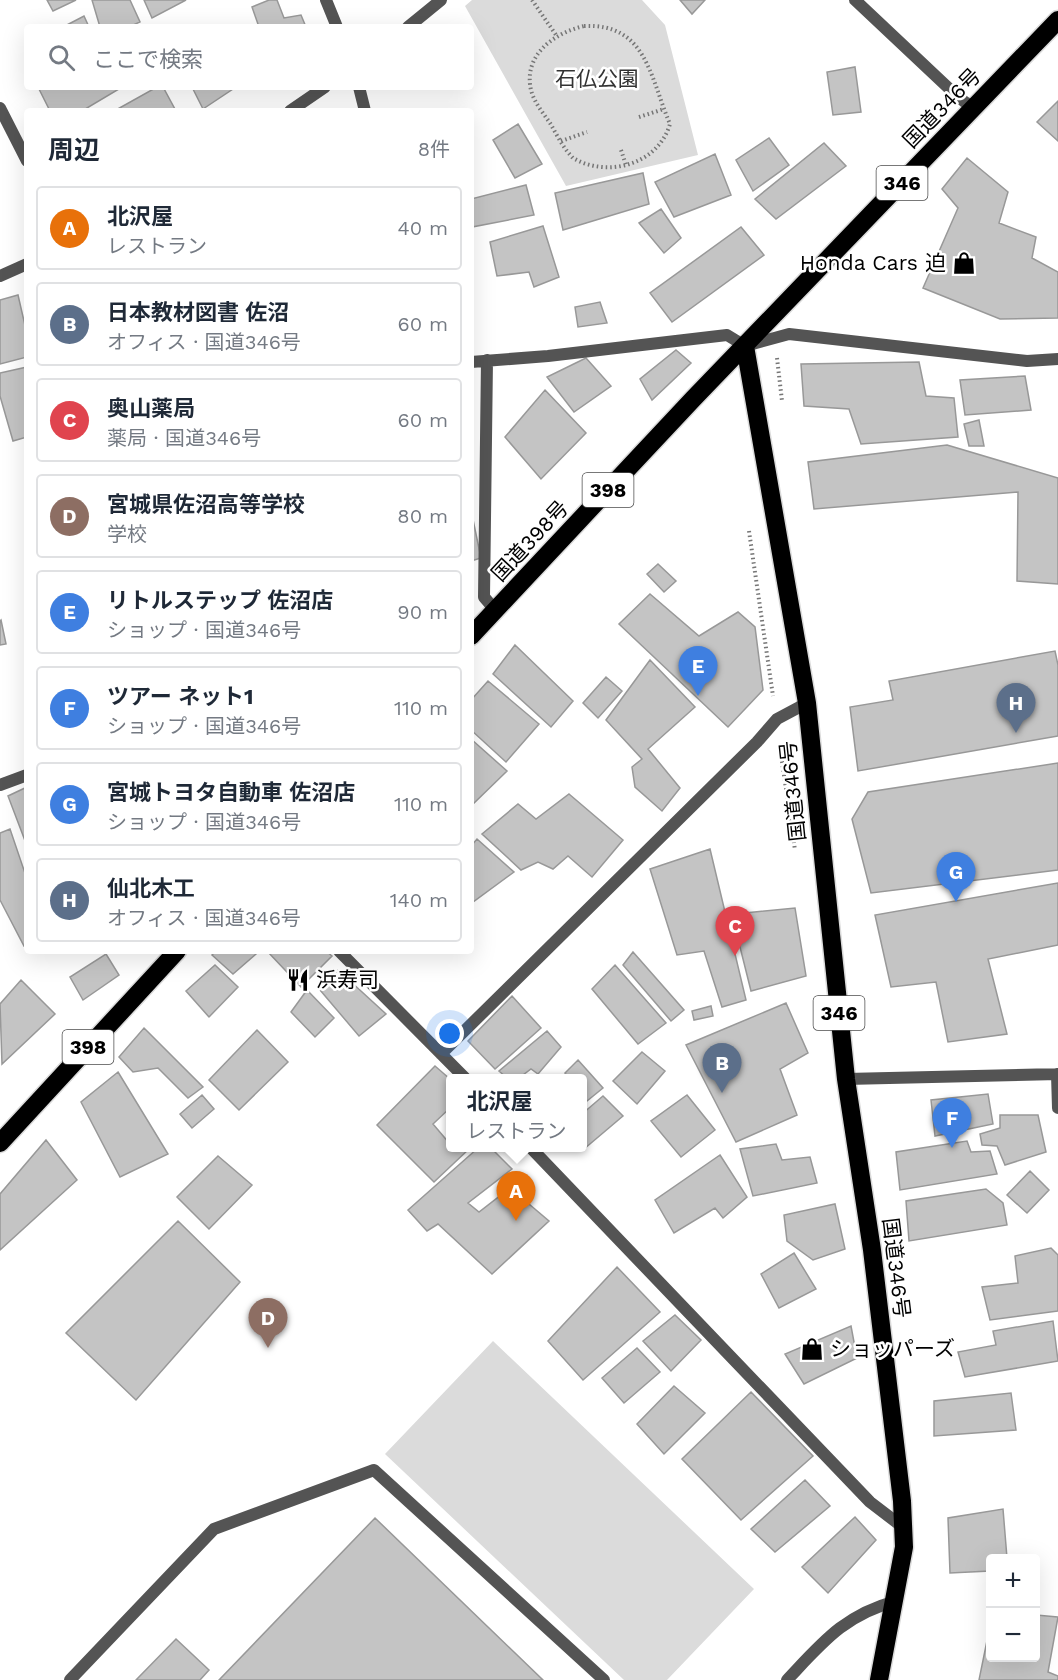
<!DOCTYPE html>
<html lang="ja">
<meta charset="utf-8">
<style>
:root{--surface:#fff;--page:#f6f6f7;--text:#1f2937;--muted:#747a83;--line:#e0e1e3;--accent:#000}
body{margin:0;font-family:"Work Sans","Noto Sans JP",sans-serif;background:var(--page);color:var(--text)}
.controls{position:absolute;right:18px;bottom:18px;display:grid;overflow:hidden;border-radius:6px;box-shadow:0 6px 24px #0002}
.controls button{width:54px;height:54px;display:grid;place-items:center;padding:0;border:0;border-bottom:2px solid var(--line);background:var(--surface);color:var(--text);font:30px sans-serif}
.you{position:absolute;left:450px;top:1034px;width:21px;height:21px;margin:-15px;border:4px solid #fff;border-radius:50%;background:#1a73e8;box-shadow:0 0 0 9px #1a73e833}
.badge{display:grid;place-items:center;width:39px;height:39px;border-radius:50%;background:var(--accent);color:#fff;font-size:20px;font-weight:700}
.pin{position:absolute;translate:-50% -50px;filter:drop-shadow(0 2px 3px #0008)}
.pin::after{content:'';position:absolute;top:32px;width:21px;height:18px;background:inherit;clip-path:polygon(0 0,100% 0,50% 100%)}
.popup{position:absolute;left:446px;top:1074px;width:141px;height:78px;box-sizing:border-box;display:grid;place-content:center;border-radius:6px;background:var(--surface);filter:drop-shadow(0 2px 4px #0005);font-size:20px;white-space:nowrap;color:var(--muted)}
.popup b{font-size:22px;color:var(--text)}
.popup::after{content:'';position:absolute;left:50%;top:100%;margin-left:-12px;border:12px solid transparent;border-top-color:var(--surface)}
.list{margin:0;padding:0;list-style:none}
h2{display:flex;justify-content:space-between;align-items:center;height:78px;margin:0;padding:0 24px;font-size:26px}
h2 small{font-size:20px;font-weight:400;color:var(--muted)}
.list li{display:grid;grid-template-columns:39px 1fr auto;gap:18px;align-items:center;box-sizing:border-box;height:84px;margin:0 12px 12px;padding:0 12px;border:2px solid var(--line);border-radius:6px}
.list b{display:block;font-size:22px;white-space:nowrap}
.list p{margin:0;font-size:20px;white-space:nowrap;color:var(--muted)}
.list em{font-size:20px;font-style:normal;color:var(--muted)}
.icon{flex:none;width:33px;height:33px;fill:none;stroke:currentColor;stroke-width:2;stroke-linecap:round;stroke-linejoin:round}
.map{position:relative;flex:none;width:1058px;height:1680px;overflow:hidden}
.search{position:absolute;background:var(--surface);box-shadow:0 6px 24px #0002;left:24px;top:24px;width:450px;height:66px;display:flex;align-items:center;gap:15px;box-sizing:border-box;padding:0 21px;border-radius:6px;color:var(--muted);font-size:22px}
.panel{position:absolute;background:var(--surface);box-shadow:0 6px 24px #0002;left:24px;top:108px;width:450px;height:846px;border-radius:6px}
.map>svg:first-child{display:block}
.green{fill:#dbdbdb}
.building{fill:#c4c4c4;stroke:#989898;stroke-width:1.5}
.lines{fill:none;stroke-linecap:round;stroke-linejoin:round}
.highway-casing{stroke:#dbdbdb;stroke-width:21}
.path{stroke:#767676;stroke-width:4;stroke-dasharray:1.5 3;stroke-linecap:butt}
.lane{stroke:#545454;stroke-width:12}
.street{stroke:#545454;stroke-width:12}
.highway{stroke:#000;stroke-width:18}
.labels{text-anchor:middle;stroke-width:5;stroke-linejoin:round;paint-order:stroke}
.shield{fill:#fff;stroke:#4c4c4c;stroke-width:1.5}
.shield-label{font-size:20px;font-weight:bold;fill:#000}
.park-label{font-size:21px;fill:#323232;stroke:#fff}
.street-label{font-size:21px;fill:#000;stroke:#fff}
.poi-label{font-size:21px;fill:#000;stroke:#fff;text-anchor:start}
</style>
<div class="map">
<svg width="1058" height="1680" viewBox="0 0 1058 1680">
<rect width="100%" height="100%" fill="#fff"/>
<path class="green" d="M472,0H642L665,25L698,155L566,186L465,6Z
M493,1341L754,1589L667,1680H624L385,1454Z"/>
<path class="building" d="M47,0H76L53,11Z
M92,0H130L140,22L129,27H100Z
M144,0H186L152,18Z
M269,0H277L284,18L301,15L306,27H259L252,7Z
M680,0H705L692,14Z
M84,16L89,27H63Z
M855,67L861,112L833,115L827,72Z
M38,87H118L119,89L82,111H50Z
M157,87H163L176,111H114Z
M192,87H236L203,109Z
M1058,101V141L1037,122Z
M518,124L542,164L515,178L493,140Z
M769,138L789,165L753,191L736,160Z
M824,143L846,166L776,219L755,199Z
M715,154L731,195L674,217L655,182Z
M967,158L1008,192L999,223L1036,237L1032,258L1058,272V318L1000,319L923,288L958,208L942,189Z
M643,173L649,204L563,230L555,193Z
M526,185L534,215L472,227L471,199Z
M661,209L681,238L664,253L639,223Z
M543,226L559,277L534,287L529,272L497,276L490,242Z
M741,227L764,255L672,322L650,293Z
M18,295L27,334V357L0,364V300Z
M600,302L607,323L578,327L575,307Z
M676,350L691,363L652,400L640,379Z
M586,358L611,386L574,412L547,377Z
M919,362L926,396L954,398L958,437L861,444L849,409L804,406L801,364Z
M27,367V437L13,441L0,396V373Z
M1025,376L1031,410L965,415L960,380Z
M545,390L586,433L541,479L505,437Z
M979,420L984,446H969L964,424Z
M947,445L1058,478V584L1017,581L1018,492L814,509L808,462Z
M471,510L481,558L471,561Z
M658,564L676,581L664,592L647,574Z
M650,594L699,636L738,612L755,627L763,690L728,727L619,624Z
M1,620L6,644L0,645V621Z
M515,645L573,701L551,727L493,674Z
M1055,651L1058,665V736L858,771L850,707L893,700L889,681Z
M650,660L695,707L648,749L680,788L662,811L635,787L632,767L642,759L606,720Z
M606,677L622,691L598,718L583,703Z
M488,681L539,724L506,762L471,730V700Z
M471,739L507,771L471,806Z
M1058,763V870L871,893L852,819L868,792Z
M27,787V846L8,796Z
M569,794L623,840L592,877L568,856L553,869L538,862L521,870L482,834L518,804L536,819Z
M10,829L27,879V945L24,946L0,900V833Z
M477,839L514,872L473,902L471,846Z
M710,849L746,1000L722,1007L704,951L677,955L650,869Z
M1058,883V945L988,959L1007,1034L948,1042L936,982L891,987L875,915Z
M795,908L806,976L751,991L738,939L745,913Z
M216,951H253L256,954L233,974L212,955Z
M267,951H326L332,956L301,987Z
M633,952L684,1010L671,1021L623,965Z
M106,954L119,975L83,1000L70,977Z
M215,965L238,987L209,1017L186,991Z
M615,965L666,1023L638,1044L592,989Z
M338,970L386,1014L359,1036L320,990Z
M21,980L55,1014L2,1064L0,1004Z
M307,990L334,1018L315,1037L291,1012Z
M512,996L541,1028L495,1069L468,1041Z
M786,1003L808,1053L780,1069L797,1115L736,1142L686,1045Z
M711,1006L713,1016L694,1020L692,1011Z
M144,1028L203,1087L188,1098L158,1068L133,1072L119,1057Z
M257,1030L288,1062L239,1110L209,1080Z
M547,1031L561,1047L538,1074L531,1069L519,1078H507L499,1071Z
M642,1052L665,1071L637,1104L613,1081Z
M578,1060L603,1088L587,1101L582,1095V1078H569L565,1073Z
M435,1066L450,1079V1108L433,1124L450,1144V1148H470L434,1182L377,1125Z
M118,1072L168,1154L120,1177L81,1102Z
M988,1094L993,1124L935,1136L931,1100Z
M202,1095L214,1109L192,1128L180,1114Z
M687,1095L715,1130L681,1157L651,1121Z
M603,1096L623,1116L584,1149L582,1114Z
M1000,1115H1038L1046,1152L1005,1165L997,1146L982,1145L980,1134L1000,1128Z
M46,1140L77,1180L0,1250V1194Z
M967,1141L971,1152L990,1151L997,1174L900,1190L896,1152Z
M776,1144L782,1160L810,1157L817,1183L753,1196L740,1149Z
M478,1148H491L512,1169L468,1203L479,1212L510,1188L549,1221L492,1274L438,1224L427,1231L408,1210Z
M720,1155L747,1197L723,1218L715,1208L674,1233L655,1200Z
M218,1156L252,1185L209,1229L177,1197Z
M1030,1171L1049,1190L1027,1213L1007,1195Z
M986,1189L1003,1203L1007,1225L909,1241L906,1201Z
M835,1204L845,1249L813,1260L787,1241L784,1215Z
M178,1221L240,1282L136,1400L66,1333Z
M1051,1248L1058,1255V1311L990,1320L982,1287L1018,1283L1015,1256Z
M794,1253L816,1289L779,1308L761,1274Z
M617,1267L660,1312L583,1380L548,1341Z
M675,1315L701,1340L671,1371L643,1341Z
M1053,1321L1058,1361L965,1377L958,1352L996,1345L993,1331Z
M851,1326L857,1358L804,1384L785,1354Z
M637,1348L660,1372L624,1403L602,1378Z
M674,1386L705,1413L664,1454L637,1424Z
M751,1392L813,1456L741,1520L682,1459Z
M1011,1393L1016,1430L934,1436V1401Z
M805,1480L830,1506L775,1552L751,1529Z
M1003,1509L1007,1558H990V1571L950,1573L948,1518Z
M855,1517L876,1540L828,1593L802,1567Z
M375,1518L543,1680H219Z
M1036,1615L1058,1617L1048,1672L1058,1676V1680H979L990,1626V1658H1036Z
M176,1639L209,1670L200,1680H136Z"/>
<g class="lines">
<g class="highway-casing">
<path id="highway" d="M745,346L807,703L846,1079L872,1250L902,1501L904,1547L879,1680
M471,636L693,399L1058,20
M0,1143L177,951"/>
</g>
<path class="path" d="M532,0L556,35
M584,26C647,23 650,78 670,124C658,165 607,178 573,158C563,148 557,135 550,123C543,113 534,102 531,90C523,55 554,33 584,26Z
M639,117L664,109
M561,141L587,132
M621,150L626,165
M777,358L782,401
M749,531L773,696
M780,748L795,850"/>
<path class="lane" d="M70,1680L214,1529L374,1470L604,1680"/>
<path class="street" d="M326,0L337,27
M855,0L957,96L974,109
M408,27L441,0
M359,87L365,111
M0,108L27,161
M290,111L325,87
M0,276L27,264
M487,360L484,597L496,611
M471,362L548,356L727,335L745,346L789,334L1027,361L1058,359
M0,785L27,775
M339,951L465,1078
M441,1054L757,742L777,719L807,703
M1057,1074L1058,1108
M846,1079L1058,1074
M531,1148L870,1502L904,1528
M787,1680C822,1643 844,1615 896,1601"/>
<use href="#highway" class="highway"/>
</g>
<defs>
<g id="shop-bare" transform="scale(1.8)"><path d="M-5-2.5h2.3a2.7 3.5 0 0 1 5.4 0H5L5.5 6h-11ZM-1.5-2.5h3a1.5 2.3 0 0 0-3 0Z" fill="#000" stroke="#fff" stroke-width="2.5" paint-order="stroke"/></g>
<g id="restaurant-bare" transform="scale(1.8)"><path d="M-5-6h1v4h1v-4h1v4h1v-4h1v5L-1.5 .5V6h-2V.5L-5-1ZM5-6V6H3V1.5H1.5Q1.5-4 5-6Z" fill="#000" stroke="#fff" stroke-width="2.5" paint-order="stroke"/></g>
</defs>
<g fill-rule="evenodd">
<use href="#shop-bare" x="964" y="263"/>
<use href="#restaurant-bare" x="298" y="980"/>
<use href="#shop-bare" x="812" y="1349"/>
</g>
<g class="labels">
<g class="shield">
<rect x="876.5" y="166" width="51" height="34" rx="4.5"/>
<rect x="582.5" y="473" width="51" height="34" rx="4.5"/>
<rect x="813.5" y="996" width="51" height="34" rx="4.5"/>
<rect x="62.5" y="1030" width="51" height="34" rx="4.5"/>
</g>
<g class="shield-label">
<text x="902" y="190">346</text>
<text x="608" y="497">398</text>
<text x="839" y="1020">346</text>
<text x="88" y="1054">398</text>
</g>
<g class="park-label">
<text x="597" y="86">石仏公園</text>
</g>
<g class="street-label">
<text transform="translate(942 108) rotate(-46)" y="7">国道346号</text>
<text transform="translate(530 541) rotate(-47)" y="7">国道398号</text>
<text transform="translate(793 791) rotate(-96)" y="7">国道346号</text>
<text transform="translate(896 1268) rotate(83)" y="7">国道346号</text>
</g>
<g class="poi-label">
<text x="946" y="270" text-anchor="end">Honda Cars 迫</text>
<text x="316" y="987">浜寿司</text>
<text x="830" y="1356">ショッパーズ</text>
</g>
</g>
</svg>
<div class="controls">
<button>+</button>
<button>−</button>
</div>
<div class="you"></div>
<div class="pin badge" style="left:516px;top:1221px;background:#e8710a">A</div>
<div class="popup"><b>北沢屋</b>レストラン</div>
<div class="pin badge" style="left:722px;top:1093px;background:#5c6f8a">B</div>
<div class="pin badge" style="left:735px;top:956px;background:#e0444e">C</div>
<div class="pin badge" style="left:268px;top:1348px;background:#8d6e63">D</div>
<div class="pin badge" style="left:698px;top:696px;background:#3f7fe0">E</div>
<div class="pin badge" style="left:952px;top:1148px;background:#3f7fe0">F</div>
<div class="pin badge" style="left:956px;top:902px;background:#3f7fe0">G</div>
<div class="pin badge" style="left:1016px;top:733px;background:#5c6f8a">H</div>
<div class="search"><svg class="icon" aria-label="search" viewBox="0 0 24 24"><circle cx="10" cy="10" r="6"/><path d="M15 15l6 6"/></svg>ここで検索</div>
<section class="panel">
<h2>周辺<small>8件</small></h2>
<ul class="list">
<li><span class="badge" style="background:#e8710a">A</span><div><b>北沢屋</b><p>レストラン</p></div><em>40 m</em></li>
<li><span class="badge" style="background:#5c6f8a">B</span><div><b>日本教材図書 佐沼</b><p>オフィス · 国道346号</p></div><em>60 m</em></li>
<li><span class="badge" style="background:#e0444e">C</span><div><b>奥山薬局</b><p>薬局 · 国道346号</p></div><em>60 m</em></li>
<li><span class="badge" style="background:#8d6e63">D</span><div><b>宮城県佐沼高等学校</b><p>学校</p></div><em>80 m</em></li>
<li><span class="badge" style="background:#3f7fe0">E</span><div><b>リトルステップ 佐沼店</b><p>ショップ · 国道346号</p></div><em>90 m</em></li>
<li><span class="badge" style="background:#3f7fe0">F</span><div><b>ツアー ネット1</b><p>ショップ · 国道346号</p></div><em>110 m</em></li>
<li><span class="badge" style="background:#3f7fe0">G</span><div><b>宮城トヨタ自動車 佐沼店</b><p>ショップ · 国道346号</p></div><em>110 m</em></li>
<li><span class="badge" style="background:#5c6f8a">H</span><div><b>仙北木工</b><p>オフィス · 国道346号</p></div><em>140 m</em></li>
</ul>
</section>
</div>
